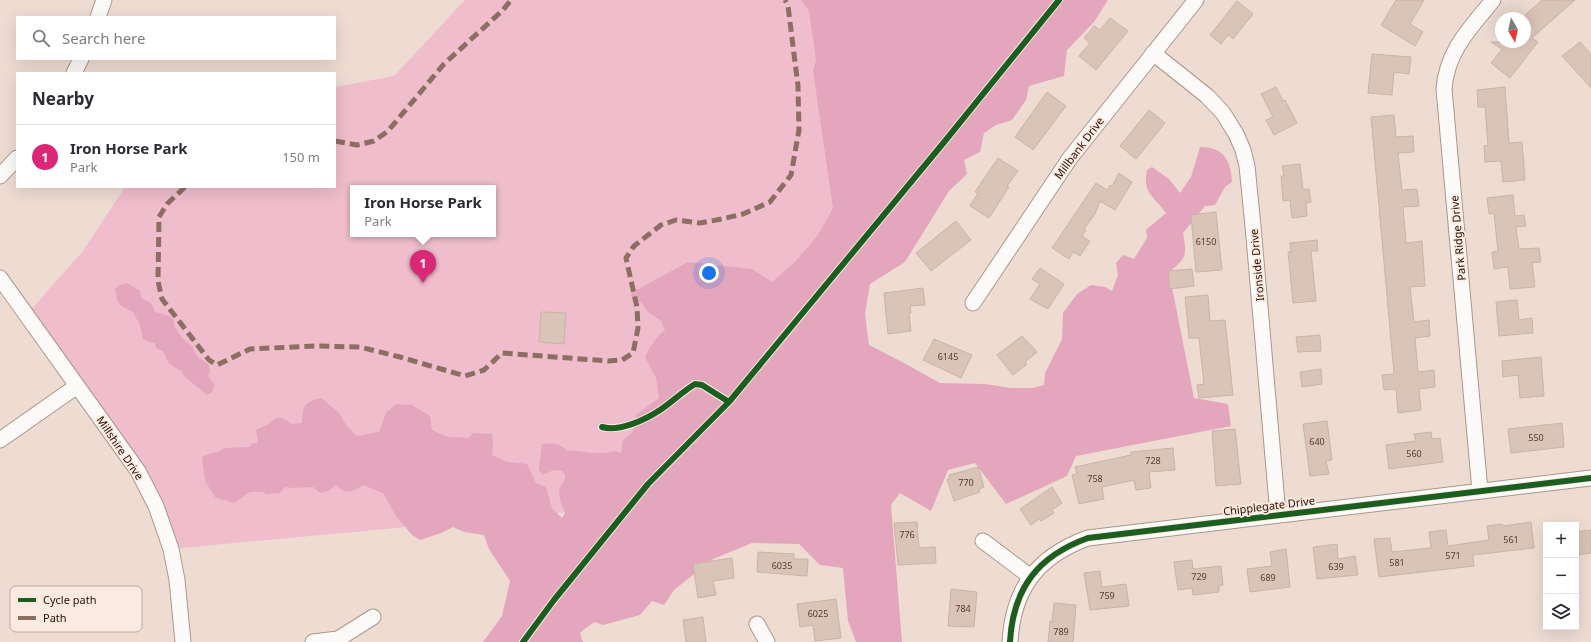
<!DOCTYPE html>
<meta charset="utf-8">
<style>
:root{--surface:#fff;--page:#f2f2f3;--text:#2b2b33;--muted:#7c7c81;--line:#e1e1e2;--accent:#db2777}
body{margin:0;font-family:"Noto Sans",sans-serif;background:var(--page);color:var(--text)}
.controls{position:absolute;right:12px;bottom:12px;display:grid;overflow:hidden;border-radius:0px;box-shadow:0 4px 16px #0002}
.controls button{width:36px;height:36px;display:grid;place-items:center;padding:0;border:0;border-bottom:1px solid var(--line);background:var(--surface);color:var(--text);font:20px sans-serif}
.compass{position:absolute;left:1495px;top:12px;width:36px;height:36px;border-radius:50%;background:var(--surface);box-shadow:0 4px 16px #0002;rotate:171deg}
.you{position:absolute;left:709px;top:273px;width:14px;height:14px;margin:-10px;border:3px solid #fff;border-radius:50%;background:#1a73e8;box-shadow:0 0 0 6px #1a73e833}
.badge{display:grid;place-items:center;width:26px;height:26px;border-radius:50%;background:var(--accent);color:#fff;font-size:13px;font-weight:700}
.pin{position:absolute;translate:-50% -33px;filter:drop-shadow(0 1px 2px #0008)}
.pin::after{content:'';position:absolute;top:21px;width:14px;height:12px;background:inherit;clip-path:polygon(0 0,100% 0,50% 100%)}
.popup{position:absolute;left:350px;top:185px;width:146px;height:52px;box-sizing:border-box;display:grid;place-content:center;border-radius:0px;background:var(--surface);filter:drop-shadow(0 1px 3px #0005);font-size:13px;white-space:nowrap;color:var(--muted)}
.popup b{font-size:15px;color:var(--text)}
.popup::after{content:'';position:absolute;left:50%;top:100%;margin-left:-8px;border:8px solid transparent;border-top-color:var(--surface)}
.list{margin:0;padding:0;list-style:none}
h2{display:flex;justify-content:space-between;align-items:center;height:52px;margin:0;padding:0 16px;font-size:17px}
h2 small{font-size:13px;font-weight:400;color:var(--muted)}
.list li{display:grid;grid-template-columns:26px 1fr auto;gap:12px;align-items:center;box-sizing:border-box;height:64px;padding:0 16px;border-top:1px solid var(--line)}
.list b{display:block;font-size:15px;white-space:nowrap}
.list p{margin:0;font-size:13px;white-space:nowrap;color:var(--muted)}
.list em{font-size:13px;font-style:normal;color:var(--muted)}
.icon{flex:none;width:22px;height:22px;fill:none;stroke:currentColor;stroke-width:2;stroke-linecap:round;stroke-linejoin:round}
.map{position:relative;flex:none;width:1591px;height:642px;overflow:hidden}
.search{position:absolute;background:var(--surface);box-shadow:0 4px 16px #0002;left:16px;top:16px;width:320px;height:44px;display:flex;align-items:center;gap:10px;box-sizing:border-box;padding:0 14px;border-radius:0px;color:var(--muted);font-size:15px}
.panel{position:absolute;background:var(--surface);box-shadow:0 4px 16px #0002;left:16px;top:72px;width:320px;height:116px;border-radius:0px}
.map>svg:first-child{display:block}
.green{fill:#efbdcc;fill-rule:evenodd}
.forest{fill:#e4a6bc}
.building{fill:#dac3b7;stroke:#cab4a7}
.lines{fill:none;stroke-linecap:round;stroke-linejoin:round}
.minor-casing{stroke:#ab9689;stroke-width:17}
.minor{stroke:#fcfaf8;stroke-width:15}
.quiet{stroke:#8d6e63;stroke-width:5;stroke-dasharray:10 5;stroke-linecap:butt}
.cycleway-casing{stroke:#fbeae1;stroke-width:8}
.cycleway{stroke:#1b5e20;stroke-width:6}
.labels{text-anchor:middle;stroke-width:3.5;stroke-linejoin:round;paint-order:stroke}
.number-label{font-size:9px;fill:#563c2f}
.street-label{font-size:11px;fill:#290d00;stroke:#fbeae1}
.key{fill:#fbeae1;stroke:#bca89e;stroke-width:1}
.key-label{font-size:11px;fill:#290d00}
</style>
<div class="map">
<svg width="1591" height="642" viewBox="0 0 1591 642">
<rect width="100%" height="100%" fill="#eedcd3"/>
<path class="green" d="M465,0H827L848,217L600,509L171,549L156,506L27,314L83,251L125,187H335V87L394,76ZM353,188H493V234H353Z"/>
<path class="forest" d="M801,0H1108L1094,22L1067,50L1064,76L1029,86L1026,100L1012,120L996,125L984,133L980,152L964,160L967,174L949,191L905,262L870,284L865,314L869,345L904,363L940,383L985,384L1011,388H1032L1044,385L1045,373L1062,339L1063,313L1077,294L1091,285L1105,287L1112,291L1118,275L1116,263L1123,255L1134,259L1147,238L1146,230L1166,213C1154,196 1142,193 1147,170L1152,167L1169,179L1180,193L1191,177L1200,147C1224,147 1231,160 1232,182L1225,187L1215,205L1205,206L1183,233C1187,255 1187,258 1169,272L1194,398L1228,404L1231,426L1076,456L1067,476L1006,504L975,463L948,470L931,511L900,493L891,505L902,642H856L848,621L843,568L820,565L799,544L752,543L713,559L674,590L664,605L652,601L640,615L603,625L595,622L587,627L580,633L583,642H483L502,616L510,581L489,549L484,535L464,532L453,527L441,533L420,540L412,535L396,516L383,493L363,485C351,492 347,496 336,485L328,491L320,493L313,487L293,488L285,487L280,493L267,494L262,492H250L234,503L215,497L205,481L202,457L212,453L218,452L225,448L249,447L253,443H258L256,430L269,424L273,420L277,418H282L292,424L302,423C303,405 303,403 321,398L339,413L347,426L357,436L379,432L386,413L396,404L412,405L430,416L432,430L447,437L469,438L473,433L492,434L493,444L492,455L507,462L527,464L536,483L546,487L552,508L562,518L565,513L560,500L559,489L565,479V475L562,471L554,470L542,475L539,469L542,444C553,443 559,443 567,451C579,450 591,454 603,453C610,453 614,449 621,453L623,440C634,433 636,428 636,415L659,398L656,378L645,357C650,346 655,338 665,330L661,321L648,312L640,301L633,302L631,293L688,262L752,269L772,282L795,262L818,235L833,208L813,71L816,60L809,11Z
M127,283L140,291L142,299C149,301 153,304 155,312L170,316L174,321V326L183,339L192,346L197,356L209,365L210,371L208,376L215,385L212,392L207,395L184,376L182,371C177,369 171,366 168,362C164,354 167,352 156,348L155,343L149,342L143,339L140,325L133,312L121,306L117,300L115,289L120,285Z"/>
<path class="building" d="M1396,0H1424L1410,24L1423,32L1415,46L1381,25Z
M1542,0H1575L1532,38L1538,42L1510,78L1491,63L1502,49L1491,42H1525V15Z
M1237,1L1253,14L1233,39L1228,35L1221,44L1210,35Z
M1110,18L1128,31L1096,70L1079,56L1090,43L1084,38L1094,26L1100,30Z
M1580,42L1591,54V88L1562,56Z
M1372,54L1411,57L1409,74L1394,72L1392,95L1368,93Z
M1276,87L1283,101L1285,100L1297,123L1274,135L1266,120L1273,117L1261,94Z
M1505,87L1509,143L1522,142L1525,180L1503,182L1501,161L1485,162L1484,146L1488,145L1485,107H1478L1477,90Z
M1047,92L1066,106L1033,150L1015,137Z
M1149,110L1165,123L1136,159L1120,146Z
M1394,115L1396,137L1413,136L1414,152L1398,153L1402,190L1417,189L1419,206L1403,207L1406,243L1422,241L1425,286L1410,287L1414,322L1429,320L1430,336L1415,338L1418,372L1434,370L1435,387L1419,389L1421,410L1398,413L1396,389L1384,390L1382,375L1394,374L1371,117Z
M998,158L1018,171L1007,186L1009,187L989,218L970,206L978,193L975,192Z
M1300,164L1303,189H1309L1311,202L1306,203L1307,216L1292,218L1290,200L1283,201L1281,176H1284L1282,166Z
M1119,173L1132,182L1115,210L1100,201L1095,214L1084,229L1086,230L1082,236L1090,241L1080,256L1073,252L1069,259L1052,248L1096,183L1107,190L1110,185L1112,186Z
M1513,195L1515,216L1524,215L1526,226L1516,227L1519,249L1539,248L1541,262L1532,263L1535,287L1510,289L1508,267L1494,269L1492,252L1498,251L1494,213L1489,214L1487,198Z
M1216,212L1222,270L1196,272L1191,215Z
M956,221L971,240L931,271L916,253Z
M1317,240L1318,251H1311L1316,301L1293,303L1288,252H1291L1290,243Z
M1040,268L1064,284L1048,309L1030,299L1040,284L1032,279Z
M1192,269L1194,286L1170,289L1168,271Z
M923,288L925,305L910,306L911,313H909L911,331L888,334L884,293Z
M1208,295L1210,321L1225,320L1233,395L1199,398L1197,385L1204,384L1199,338H1189L1185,297Z
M1517,300L1519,320L1532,318L1533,333L1499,336L1496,302Z
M541,312L566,313L564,344L539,342Z
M1320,335L1321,351L1298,352L1296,337Z
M1022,336L1037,352L1025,362L1027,364L1013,375L997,355Z
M934,339L972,355L961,378L923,360Z
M1541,357L1544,396L1520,398L1518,375L1503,377L1502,361Z
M1321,369L1322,384L1302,387L1300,372Z
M1327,421L1332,460L1326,461L1329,474L1310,476L1303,424Z
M1562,423L1564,447L1511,453L1508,429Z
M1235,429L1241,484L1216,486L1212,431Z
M1431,432L1432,439L1440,438L1443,462L1389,469L1386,445L1416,441L1414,434Z
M1173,448L1175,470L1149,472L1151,488L1136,490L1134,480L1102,487L1104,499L1079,504L1072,475L1077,474L1075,467L1131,455V452Z
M978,467L984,487L979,489L980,492L954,501L947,479H950L949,475Z
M1052,487L1062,503L1052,510L1054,513L1041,521L1039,519L1031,525L1020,509Z
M917,522L919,548L935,547L936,563L898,565L894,523Z
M1531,522L1534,548L1473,555L1474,566L1379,577L1374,539L1390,538L1392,552L1431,548L1429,532L1446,530L1448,546L1489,540L1487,526L1502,524L1503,526Z
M1591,530V553L1576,555V532Z
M1337,544L1338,559L1355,556L1358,575L1317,579L1313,547Z
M1286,549L1290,587L1250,592L1247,569L1272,566L1270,552Z
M758,552L794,554V559H808L807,576L757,572Z
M732,558L734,578L713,581L716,595L698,598L693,564Z
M1192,560L1193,569L1221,566L1223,585L1219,586V592L1193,595L1192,588L1178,590L1174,562Z
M1100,571L1102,587L1126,584L1129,606L1090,610L1084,573Z
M951,589L977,592L974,627L948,626Z
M836,599L841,638L815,641L813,625L800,627L797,604Z
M1054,603L1076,605L1073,642H1048L1050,621L1052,622Z
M703,617L706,642H686L683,620Z"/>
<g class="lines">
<g class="minor-casing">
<path id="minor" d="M98,17L104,0
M1153,53L1207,96L1223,113L1236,134L1243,150L1247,166L1253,226L1278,515
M74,73L81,59
M0,176L17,158
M0,278L138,471L156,506L171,549L177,580L183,642
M973,303L1070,158L1196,0
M0,440L77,386
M1480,491L1444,89C1447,50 1470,29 1493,0
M983,541L1031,577
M757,624L767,642
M313,642L338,639L373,617
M1010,642C1013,588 1038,556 1088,538L1591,478"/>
</g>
<use href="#minor" class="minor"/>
<path class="quiet" d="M335,141L357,145L374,141L388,131L444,64L503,10L511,0
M185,187L167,204L159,217L158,281L162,299L209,360L217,365L250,349L315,346L360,347L400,357L465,376L484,370L502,353L608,361L622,360L633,353L638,328L637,307L626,258L634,246L661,225L676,220L700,223L722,219L743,214L770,202L791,175L799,130L798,86L788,6L785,0"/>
<g class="cycleway-casing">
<path id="cycleway" d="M602,427C619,432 645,420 660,410C672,402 682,392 695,384L702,385L729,402
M523,642L554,600L648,484L729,402L945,141L1059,0
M1010,642C1013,588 1038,556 1088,538L1591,478"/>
</g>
<use href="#cycleway" class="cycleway"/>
</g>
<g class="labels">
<g class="number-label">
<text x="1206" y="245">6150</text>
<text x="948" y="360">6145</text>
<text x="1536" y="441">550</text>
<text x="1317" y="445">640</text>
<text x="1414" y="457">560</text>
<text x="1153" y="464">728</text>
<text x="1095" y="482">758</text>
<text x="966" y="486">770</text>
<text x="907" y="538">776</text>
<text x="1511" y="543">561</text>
<text x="1453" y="559">571</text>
<text x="1397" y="566">581</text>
<text x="782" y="569">6035</text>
<text x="1336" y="570">639</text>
<text x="1199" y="580">729</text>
<text x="1268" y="581">689</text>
<text x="1107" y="599">759</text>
<text x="963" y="612">784</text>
<text x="818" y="617">6025</text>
<text x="1061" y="635">789</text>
</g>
<g class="street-label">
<text transform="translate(1079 148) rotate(-53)" y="4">Millbank Drive</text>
<text transform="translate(1458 238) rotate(-95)" y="4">Park Ridge Drive</text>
<text transform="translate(1257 265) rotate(-95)" y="4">Ironside Drive</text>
<text transform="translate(120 448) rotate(56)" y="4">Millshire Drive</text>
<text transform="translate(1269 506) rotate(-7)" y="4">Chipplegate Drive</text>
</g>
</g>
<rect x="10" y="586" width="132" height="46" rx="6" class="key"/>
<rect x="18" y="598" width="18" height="4" fill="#1b5e20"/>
<rect x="18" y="616" width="18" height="4" fill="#8d6e63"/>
<g class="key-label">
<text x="43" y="604">Cycle path</text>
<text x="43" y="622">Path</text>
</g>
</svg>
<div class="controls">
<button>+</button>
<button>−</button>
<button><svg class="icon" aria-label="layers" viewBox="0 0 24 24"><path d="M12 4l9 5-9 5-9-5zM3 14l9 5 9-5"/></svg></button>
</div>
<svg class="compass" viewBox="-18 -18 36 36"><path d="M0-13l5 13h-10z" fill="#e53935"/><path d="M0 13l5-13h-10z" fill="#7c7c81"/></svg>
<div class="you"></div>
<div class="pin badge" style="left:423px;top:283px">1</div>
<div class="popup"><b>Iron Horse Park</b>Park</div>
<div class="search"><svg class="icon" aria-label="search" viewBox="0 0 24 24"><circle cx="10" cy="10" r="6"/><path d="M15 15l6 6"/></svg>Search here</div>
<section class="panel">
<h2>Nearby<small></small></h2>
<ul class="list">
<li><span class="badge">1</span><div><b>Iron Horse Park</b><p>Park</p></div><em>150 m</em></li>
</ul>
</section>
</div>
